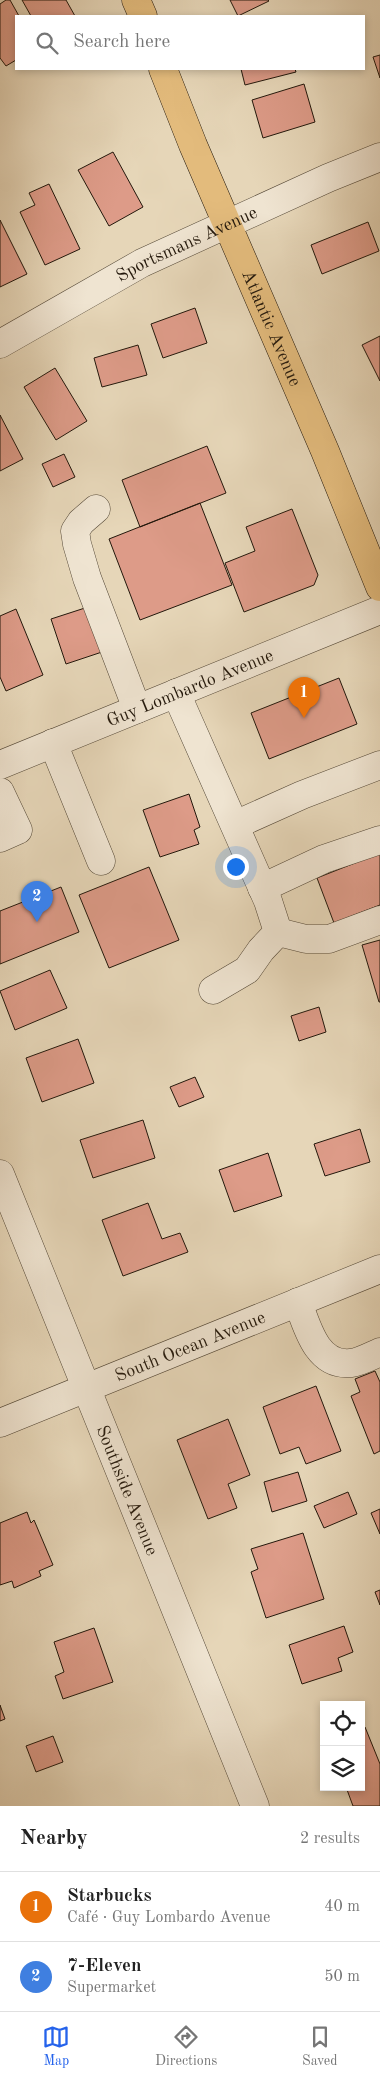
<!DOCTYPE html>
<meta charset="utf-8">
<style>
:root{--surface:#fff;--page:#f2f2f2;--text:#222;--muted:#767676;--line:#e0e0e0;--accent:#2563eb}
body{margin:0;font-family:"Old Standard TT",serif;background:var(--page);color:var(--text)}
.controls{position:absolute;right:15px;bottom:15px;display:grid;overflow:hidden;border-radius:0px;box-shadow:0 2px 8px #0003}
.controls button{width:45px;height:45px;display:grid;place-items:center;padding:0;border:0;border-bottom:1px solid var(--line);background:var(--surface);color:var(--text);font:25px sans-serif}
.you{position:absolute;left:235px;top:866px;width:18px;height:18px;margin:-12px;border:4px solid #fff;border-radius:50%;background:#1a73e8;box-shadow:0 0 0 8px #1a73e833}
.badge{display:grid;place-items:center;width:32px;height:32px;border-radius:50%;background:var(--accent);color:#fff;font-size:16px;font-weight:700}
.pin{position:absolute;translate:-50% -41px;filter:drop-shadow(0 1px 2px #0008)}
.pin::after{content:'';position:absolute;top:26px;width:18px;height:15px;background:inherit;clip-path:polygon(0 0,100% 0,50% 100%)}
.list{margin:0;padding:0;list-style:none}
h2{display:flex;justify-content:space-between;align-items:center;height:65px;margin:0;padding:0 20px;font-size:21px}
h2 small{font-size:16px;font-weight:400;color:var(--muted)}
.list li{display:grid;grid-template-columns:32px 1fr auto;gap:15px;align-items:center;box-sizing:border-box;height:70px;padding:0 20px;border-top:1px solid var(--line)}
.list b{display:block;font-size:19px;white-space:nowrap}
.list p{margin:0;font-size:16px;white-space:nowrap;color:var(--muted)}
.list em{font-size:16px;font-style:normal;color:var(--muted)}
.icon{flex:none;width:28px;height:28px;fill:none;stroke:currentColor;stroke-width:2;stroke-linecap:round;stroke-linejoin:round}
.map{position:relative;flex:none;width:380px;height:1806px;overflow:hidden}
.search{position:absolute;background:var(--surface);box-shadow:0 2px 8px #0003;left:15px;right:15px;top:15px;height:55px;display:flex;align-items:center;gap:12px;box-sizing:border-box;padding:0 18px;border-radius:0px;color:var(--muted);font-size:19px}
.sheet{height:205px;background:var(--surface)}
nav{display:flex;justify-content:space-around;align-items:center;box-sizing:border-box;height:70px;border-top:1px solid var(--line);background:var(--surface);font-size:14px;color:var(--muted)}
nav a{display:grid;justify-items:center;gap:2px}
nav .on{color:var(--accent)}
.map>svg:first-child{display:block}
.building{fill:#dd9b88;stroke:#23180c}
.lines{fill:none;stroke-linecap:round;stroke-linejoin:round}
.minor-casing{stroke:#544837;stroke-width:29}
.major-casing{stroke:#23180c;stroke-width:29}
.minor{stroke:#efe4d1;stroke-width:28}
.major{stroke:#e3bb7c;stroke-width:28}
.labels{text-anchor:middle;stroke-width:4;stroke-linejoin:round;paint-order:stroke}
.street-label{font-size:18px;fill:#23180c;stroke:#efe4d1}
</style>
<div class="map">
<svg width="380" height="1806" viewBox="0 0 380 1806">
<rect width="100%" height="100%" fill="#e6d6b8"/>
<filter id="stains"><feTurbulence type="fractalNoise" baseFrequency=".004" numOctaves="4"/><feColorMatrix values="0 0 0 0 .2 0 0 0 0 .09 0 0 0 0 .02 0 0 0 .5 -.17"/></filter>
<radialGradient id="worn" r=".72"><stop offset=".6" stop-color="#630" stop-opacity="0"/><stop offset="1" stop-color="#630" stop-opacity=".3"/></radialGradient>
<path class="building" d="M6,0H10L19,16H16V60L6,66L0,58V4Z
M22,0H66L75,16H31Z
M230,0H268L269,1L238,16Z
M380,55V78L373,57Z
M241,69H295L296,72L245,85Z
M304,84L315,122L263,138L252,100Z
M113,152L143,207L109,226L78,170Z
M49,184L80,249L45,265L20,212L35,205L29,193Z
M0,220L27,274L0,287Z
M368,222L379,251L322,274L311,245Z
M195,308L207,343L163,358L151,324Z
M380,336V381L362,345Z
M138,345L147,375L102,387L94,358Z
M55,368L87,421L56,440L24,387Z
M0,415L23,459L0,471Z
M207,446L226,493L140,527L122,480Z
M64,454L75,477L53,487L42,464Z
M200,503L232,585L140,620L109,539Z
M292,509L318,575L314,585L244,612L225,563L255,551L246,527Z
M88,607L102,652L66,664L51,619Z
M16,609L43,675L6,691L0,677V616Z
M339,678L357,724L269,759L251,713Z
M189,794L200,827L194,830L199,844L160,857L143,810Z
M380,853V905L334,923L317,878Z
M149,867L179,940L109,968L79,895Z
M61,887L79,932L0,964V911Z
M380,940V1002H379L362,945Z
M50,970L67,1008L15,1030L0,991Z
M319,1007L326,1032L299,1041L291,1016Z
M78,1039L94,1083L42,1102L26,1058Z
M195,1077L204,1097L179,1107L170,1087Z
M143,1120L155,1158L93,1178L80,1140Z
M360,1129L370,1162L325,1176L314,1144Z
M268,1153L282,1196L234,1212L219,1170Z
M148,1203L162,1239L180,1233L188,1252L123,1276L102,1220Z
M375,1371L380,1382V1451L374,1454L351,1396L360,1392L355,1379Z
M316,1386L341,1451L306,1464L299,1447L280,1454L263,1407Z
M228,1419L250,1475L228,1484L237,1508L208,1519L177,1440Z
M298,1472L307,1501L272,1512L264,1482Z
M348,1492L357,1514L324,1528L314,1506Z
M380,1509V1534L371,1513Z
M27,1512L31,1523L34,1520L53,1565L39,1571L41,1576L14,1588L12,1581L0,1585V1523Z
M303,1533L324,1599L266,1618L251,1572L258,1569L251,1549Z
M380,1590V1605L375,1592Z
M344,1626L353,1652L338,1658L342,1671L302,1684L289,1645Z
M94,1628L113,1682L63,1699L55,1676L64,1672L54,1642Z
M0,1705L5,1719L0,1721Z
M365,1727L380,1764V1806H353L346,1787H361V1728Z
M53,1736L63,1762L36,1772L26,1746Z"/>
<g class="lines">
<g class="minor-casing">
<g id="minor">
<path id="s1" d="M0,344L142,263L328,178L380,157"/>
<path d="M96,509L81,522L75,531L77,544L87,578L137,709"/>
<path d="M176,693L268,901L278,932L261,950L247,970L213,990"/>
<path d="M53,743L101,861"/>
<path id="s2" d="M0,765L380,610"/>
<path d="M0,792L18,830L0,838"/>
<path d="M235,825L302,795L380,765"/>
<path d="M262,888L324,859L380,840"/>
<path d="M278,932L306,939H329L380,920"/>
<path id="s3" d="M0,1174L255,1806"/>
<path d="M298,1302C307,1327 317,1367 351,1363C360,1362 371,1356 380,1352"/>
<path id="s4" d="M0,1423L380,1269"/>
</g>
</g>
<g class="major-casing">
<g id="major">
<path d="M136,0L143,16"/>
<path id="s5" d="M163,69L193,145L325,451L380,587"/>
</g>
</g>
<use href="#minor" class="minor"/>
<use href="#major" class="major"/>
</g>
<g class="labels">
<g class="street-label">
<text dy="6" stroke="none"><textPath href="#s1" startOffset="212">Sportsmans Avenue</textPath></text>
<text dy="6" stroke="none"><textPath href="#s5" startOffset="281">Atlantic Avenue</textPath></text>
<text dy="6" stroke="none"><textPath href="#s2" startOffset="205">Guy Lombardo Avenue</textPath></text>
<text dy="6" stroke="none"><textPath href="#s4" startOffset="205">South Ocean Avenue</textPath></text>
<text dy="6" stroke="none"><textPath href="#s3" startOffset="341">Southside Avenue</textPath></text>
</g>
</g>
<rect width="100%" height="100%" filter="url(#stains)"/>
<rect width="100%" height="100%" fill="url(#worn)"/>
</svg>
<div class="controls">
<button><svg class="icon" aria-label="locate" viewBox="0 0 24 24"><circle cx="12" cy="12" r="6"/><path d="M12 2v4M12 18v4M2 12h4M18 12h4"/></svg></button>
<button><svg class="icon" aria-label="layers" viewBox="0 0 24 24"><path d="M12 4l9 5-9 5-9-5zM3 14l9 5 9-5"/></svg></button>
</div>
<div class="you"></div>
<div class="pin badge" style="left:304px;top:718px;background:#e8710a">1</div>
<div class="pin badge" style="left:37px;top:922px;background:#3f7fe0">2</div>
<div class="search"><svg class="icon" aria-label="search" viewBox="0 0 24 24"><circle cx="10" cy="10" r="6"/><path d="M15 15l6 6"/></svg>Search here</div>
</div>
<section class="sheet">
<h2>Nearby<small>2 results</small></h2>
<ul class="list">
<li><span class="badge" style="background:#e8710a">1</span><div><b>Starbucks</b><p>Café · Guy Lombardo Avenue</p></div><em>40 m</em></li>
<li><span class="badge" style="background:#3f7fe0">2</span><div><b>7-Eleven</b><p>Supermarket</p></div><em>50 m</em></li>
</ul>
</section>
<nav>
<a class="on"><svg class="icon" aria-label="map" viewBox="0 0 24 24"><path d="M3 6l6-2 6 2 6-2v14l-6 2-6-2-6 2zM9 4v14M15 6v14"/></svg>Map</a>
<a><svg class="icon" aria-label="directions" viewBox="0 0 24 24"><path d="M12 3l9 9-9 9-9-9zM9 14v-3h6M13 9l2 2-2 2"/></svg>Directions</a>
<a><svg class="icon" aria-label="saved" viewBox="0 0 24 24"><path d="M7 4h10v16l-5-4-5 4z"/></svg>Saved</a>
</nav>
